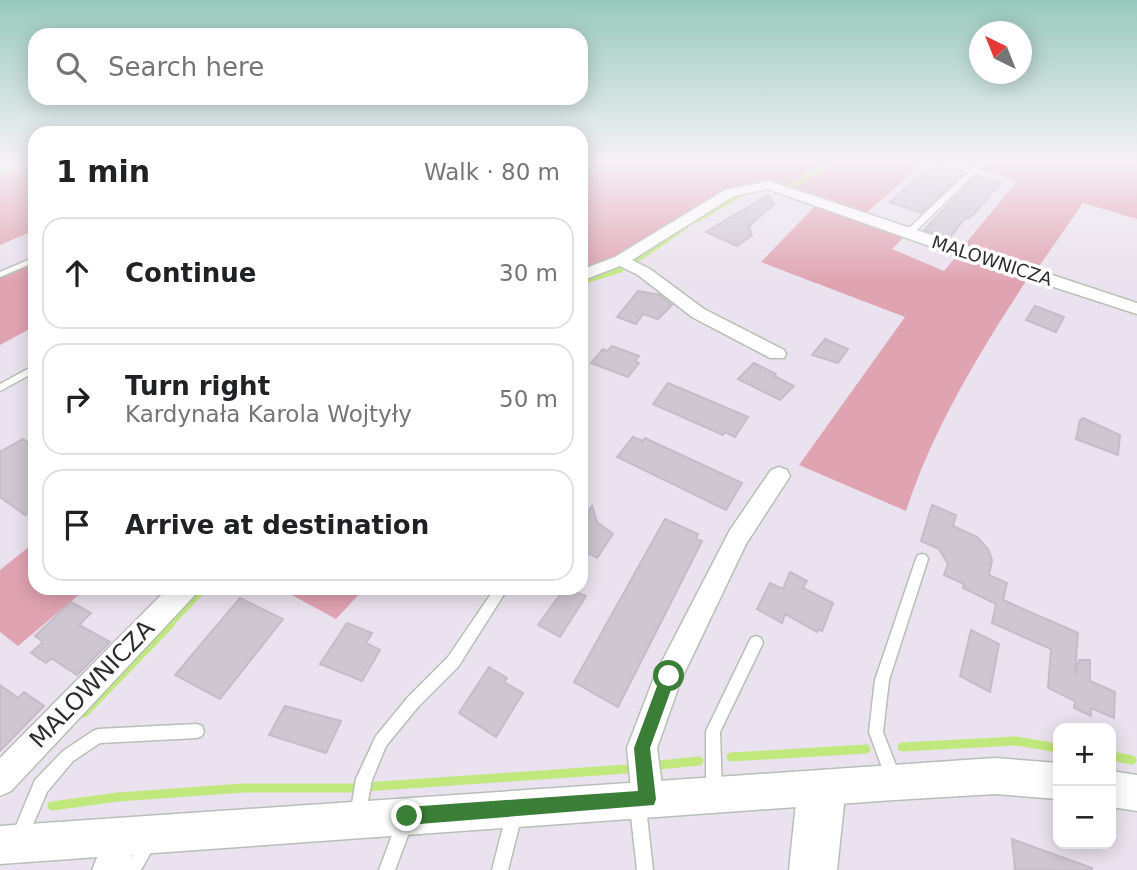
<!DOCTYPE html>
<meta charset="utf-8">
<style>
:root{--surface:#fff;--page:#f2f2f2;--text:#202124;--muted:#757577;--line:#e0e0e0}
body{margin:0;font-family:"DejaVu Sans",sans-serif;background:var(--page);color:var(--text)}
.controls{position:absolute;right:21px;bottom:21px;display:grid;overflow:hidden;border-radius:14px;box-shadow:0 4px 18px #0003}
.controls button{width:63px;height:63px;display:grid;place-items:center;padding:0;border:0;border-bottom:2px solid var(--line);background:var(--surface);color:var(--text);font:35px sans-serif}
.compass{position:absolute;left:969px;top:21px;width:63px;height:63px;border-radius:50%;background:var(--surface);box-shadow:0 4px 18px #0003;rotate:317deg}
.stop{position:absolute;width:21px;height:21px;margin:-16px;border:5px solid #3b7e37;border-radius:50%;background:#fff}
.stop.end{background:#3b7e37;border-color:#fff;box-shadow:0 2px 7px #0008}
.list{margin:0;padding:0;list-style:none}
h2{display:flex;justify-content:space-between;align-items:center;height:91px;margin:0;padding:0 28px;font-size:30px}
h2 small{font-size:23px;font-weight:400;color:var(--muted)}
.list li{display:grid;grid-template-columns:46px 1fr auto;gap:21px;align-items:center;box-sizing:border-box;height:112px;margin:0 14px 14px;padding:0 14px;border:2px solid var(--line);border-radius:21px}
.list b{display:block;font-size:26px;white-space:nowrap}
.list p{margin:0;font-size:23px;white-space:nowrap;color:var(--muted)}
.list em{font-size:23px;font-style:normal;color:var(--muted)}
.icon{flex:none;width:38px;height:38px;fill:none;stroke:currentColor;stroke-width:2;stroke-linecap:round;stroke-linejoin:round}
.map{position:relative;flex:none;width:1137px;height:870px;overflow:hidden}
.search{position:absolute;background:var(--surface);box-shadow:0 4px 18px #0003;left:28px;top:28px;width:560px;height:77px;display:flex;align-items:center;gap:18px;box-sizing:border-box;padding:0 24px;border-radius:21px;color:var(--muted);font-size:26px}
.panel{position:absolute;background:var(--surface);box-shadow:0 4px 18px #0003;left:28px;top:126px;width:560px;height:469px;border-radius:21px}
.map>svg:first-child{display:block}
.green{fill:#e0a3b2}
.lines{fill:none;stroke-linecap:round;stroke-linejoin:round}
.stream-far3{stroke:#c1e87d;stroke-width:4.5}
.stream-far2{stroke:#c1e87d;stroke-width:5}
.stream-far1{stroke:#c1e87d;stroke-width:7}
.stream{stroke:#c1e87d;stroke-width:9}
.building{fill:#cec6d1;stroke:#c6bbca;stroke-width:2}
.service-casing{stroke:#b6c0b5;stroke-width:3}
.minor-casing{stroke:#b6c0b5;stroke-width:3}
.tertiary-casing{stroke:#b6c0b5;stroke-width:3}
.service{fill:#fff;fill-rule:evenodd}
.minor{fill:#fff;fill-rule:evenodd}
.tertiary{fill:#fff;fill-rule:evenodd}
.route{fill:#3b7e37}
.labels{text-anchor:middle;stroke-width:7;stroke-linejoin:round;paint-order:stroke}
.far-street-label{font-size:18px;fill:#2e2e2e;stroke:#fff}
.near-street-label{font-size:24px;fill:#2e2e2e;stroke:#fff}
</style>
<div class="map">
<svg width="1137" height="870" viewBox="0 0 1137 870">
<rect width="100%" height="100%" fill="#eae2ee"/>
<path class="green" d="M581,162H826L786,187L753,183L738,187L712,200L622,256L581,273Z
M834,162H925L865,214L793,189Z
M957,162H1137V219L1083,203L1035,272L961,249L1017,181Z
M28,165L35,168V230L0,245V176Z
M816,205L906,235L892,249L944,271L959,253L1030,275C981,350 934,426 906,511L799,465L905,317L761,262Z
M35,257V326L0,345V273Z
M35,542V588H87L18,646L0,632V570Z
M279,588H365L336,619Z"/>
<g class="lines">
<path class="stream-far3" d="M0,173L28,162
M790,188L830,162
M697,220L744,193
M636,261L686,227
M583,282L621,270"/>
<path class="stream-far2" d="M581,282L588,280"/>
<path class="stream-far1" d="M168,626L204,588"/>
<path class="stream" d="M84,713L170,624
M902,747L1016,741L1058,748
M1111,756L1132,760
M731,757L866,749
M659,765L699,761
M52,806L118,797L244,788H351L627,769"/>
</g>
<path class="building" d="M934,162L965,172L921,213L890,202Z
M976,175L1000,183L975,213L968,219L965,218L950,238L924,230Z
M768,195L774,204L749,226L752,235L737,246L706,232Z
M638,291L660,295L672,305L658,319L643,314L636,324L617,317Z
M1035,306L1064,317L1056,332L1026,320Z
M825,339L848,349L838,363L812,355Z
M612,346L639,356L635,361L639,363L628,377L591,363L603,349L607,351Z
M754,363L776,374L774,376L794,386L780,400L738,379Z
M668,383L727,408L748,417L735,437L725,432L723,435L653,404Z
M1083,418L1120,435L1118,455L1076,439L1080,420Z
M633,437L643,441L645,438L742,483L726,510L617,457Z
M23,439L35,448V508L25,515L0,497V452Z
M932,505L956,515L953,526L977,537L988,549L992,560L989,575L1007,583L1003,600L1078,633L1075,674L1079,660H1090V681L1115,692L1114,718L1091,708V716L1074,708L1075,701L1048,688L1051,649L992,623L996,604L963,588L964,584L944,575L948,564L939,549L921,541Z
M592,506L597,522L613,534L597,558L581,549V522Z
M665,519L698,534L696,539L702,541L618,707L574,682Z
M790,572L807,581L803,588L833,603L822,631L818,629L817,632L785,614L782,623L757,609L770,583L783,589Z
M565,588L586,596L560,637L538,625Z
M240,598L283,619L220,699L175,675Z
M71,602L91,613L79,625L110,642L77,675L51,658L46,663L31,653L43,642L35,636Z
M347,623L372,633L366,643L380,650L362,681L320,664Z
M971,630L999,644L990,692L960,676Z
M489,667L507,678L504,682L523,693L496,737L459,713Z
M0,685L18,698L24,692L44,706L0,751Z
M285,706L341,721L326,753L269,735Z
M1012,839L1092,868V870H1015Z"/>
<g class="lines">
<g class="service-casing">
<path id="service" d="M979,162H986L912,235H906V231Z
M35,257V262L0,277V272Z
M35,365V372L0,391V384Z
M922,554L926,555L928,559L889,680L883,732L900,776L897,781L892,784L887,781L869,732L875,680L916,559L918,555Z
M495,588H508L458,667L418,707L386,746L372,780L364,821L358,823L352,821L350,815L356,779L376,736L408,697L448,657Z
M756,636L761,638L763,643L720,732L722,792L720,798L714,800L708,798L706,792V731L751,638Z
M197,724L202,726L204,731L202,736L197,738L100,743L73,761L47,792L26,841L20,843L14,841L12,835L35,780L63,751L93,731L98,729Z
M805,785L811,787L813,793L805,870H789L797,793L799,787Z
M638,799L644,801L646,807L653,870H637L630,807L632,801Z
M514,807L520,809L522,815L508,870H492L506,815L508,809Z
M405,814L411,816L413,822L395,870H379L399,816Z
M148,835L154,837L156,843L141,870H124L142,837Z"/>
</g>
<g class="minor-casing">
<path id="minor" d="M769,181L1137,303V314L952,254L768,189L734,196L632,260L650,269L704,309L784,350L786,354L784,358H770L692,317L638,275L620,266L581,281V270L615,257L725,190Z
M779,467L787,470L790,476L746,544L681,680L657,748L664,799L659,810L648,815L637,810L632,799L627,748L655,675L730,530L771,470Z
M168,588H198L194,596L11,791L0,796V758Z
M830,770L841,775L846,786L837,870H803L814,786L819,775Z
M122,821L134,825L138,837L126,870H92L110,825Z"/>
</g>
<g class="tertiary-casing">
<path id="tertiary" d="M995,758L1058,763V799L995,794L894,800L0,864V826Z
M1111,771L1137,775V811L1111,807Z"/>
</g>
<use href="#service" class="service"/>
<use href="#minor" class="minor"/>
<use href="#tertiary" class="tertiary"/>
</g>
<linearGradient id="sky" x2="0" y2="1"><stop stop-color="#98c9bd"/><stop offset="0.57" stop-color="#f6f2f7"/><stop offset="1" stop-color="#f6f2f7" stop-opacity="0"/></linearGradient>
<rect width="1137" height="284" fill="url(#sky)"/>
<path class="route" d="M669,668L676,676L650,748L656,799L654,805L407,825L401,822L398,816L401,810L407,807L638,791L634,748L663,670Z"/>
<g class="labels">
<g class="far-street-label">
<text transform="translate(992 261) rotate(18)" y="6">MALOWNICZA</text>
</g>
<g class="near-street-label">
<text transform="translate(92 684) rotate(-46)" y="8">MALOWNICZA</text>
</g>
</g>
</svg>
<div class="controls">
<button>+</button>
<button>−</button>
</div>
<svg class="compass" viewBox="-18 -18 36 36"><path d="M0-13l5 13h-10z" fill="#e53935"/><path d="M0 13l5-13h-10z" fill="#757577"/></svg>
<div class="stop" style="left:669px;top:676px"></div>
<div class="stop end" style="left:407px;top:816px"></div>
<div class="search"><svg class="icon" aria-label="search" viewBox="0 0 24 24"><circle cx="10" cy="10" r="6"/><path d="M15 15l6 6"/></svg>Search here</div>
<section class="panel">
<h2>1 min<small>Walk · 80 m</small></h2>
<ul class="list">
<li><svg class="icon" aria-label="ahead" viewBox="0 0 24 24"><path d="M12 20V5M6 11l6-6 6 6"/></svg><div><b>Continue</b></div><em>30 m</em></li>
<li><svg class="icon" aria-label="right" viewBox="0 0 24 24"><path d="M7 20v-9h11M14 6l5 5-5 5"/></svg><div><b>Turn right</b><p>Kardynała Karola Wojtyły</p></div><em>50 m</em></li>
<li><svg class="icon" aria-label="arrive" viewBox="0 0 24 24"><path d="M6 21V4h12l-3 4 3 4H6"/></svg><div><b>Arrive at destination</b></div></li>
</ul>
</section>
</div>
